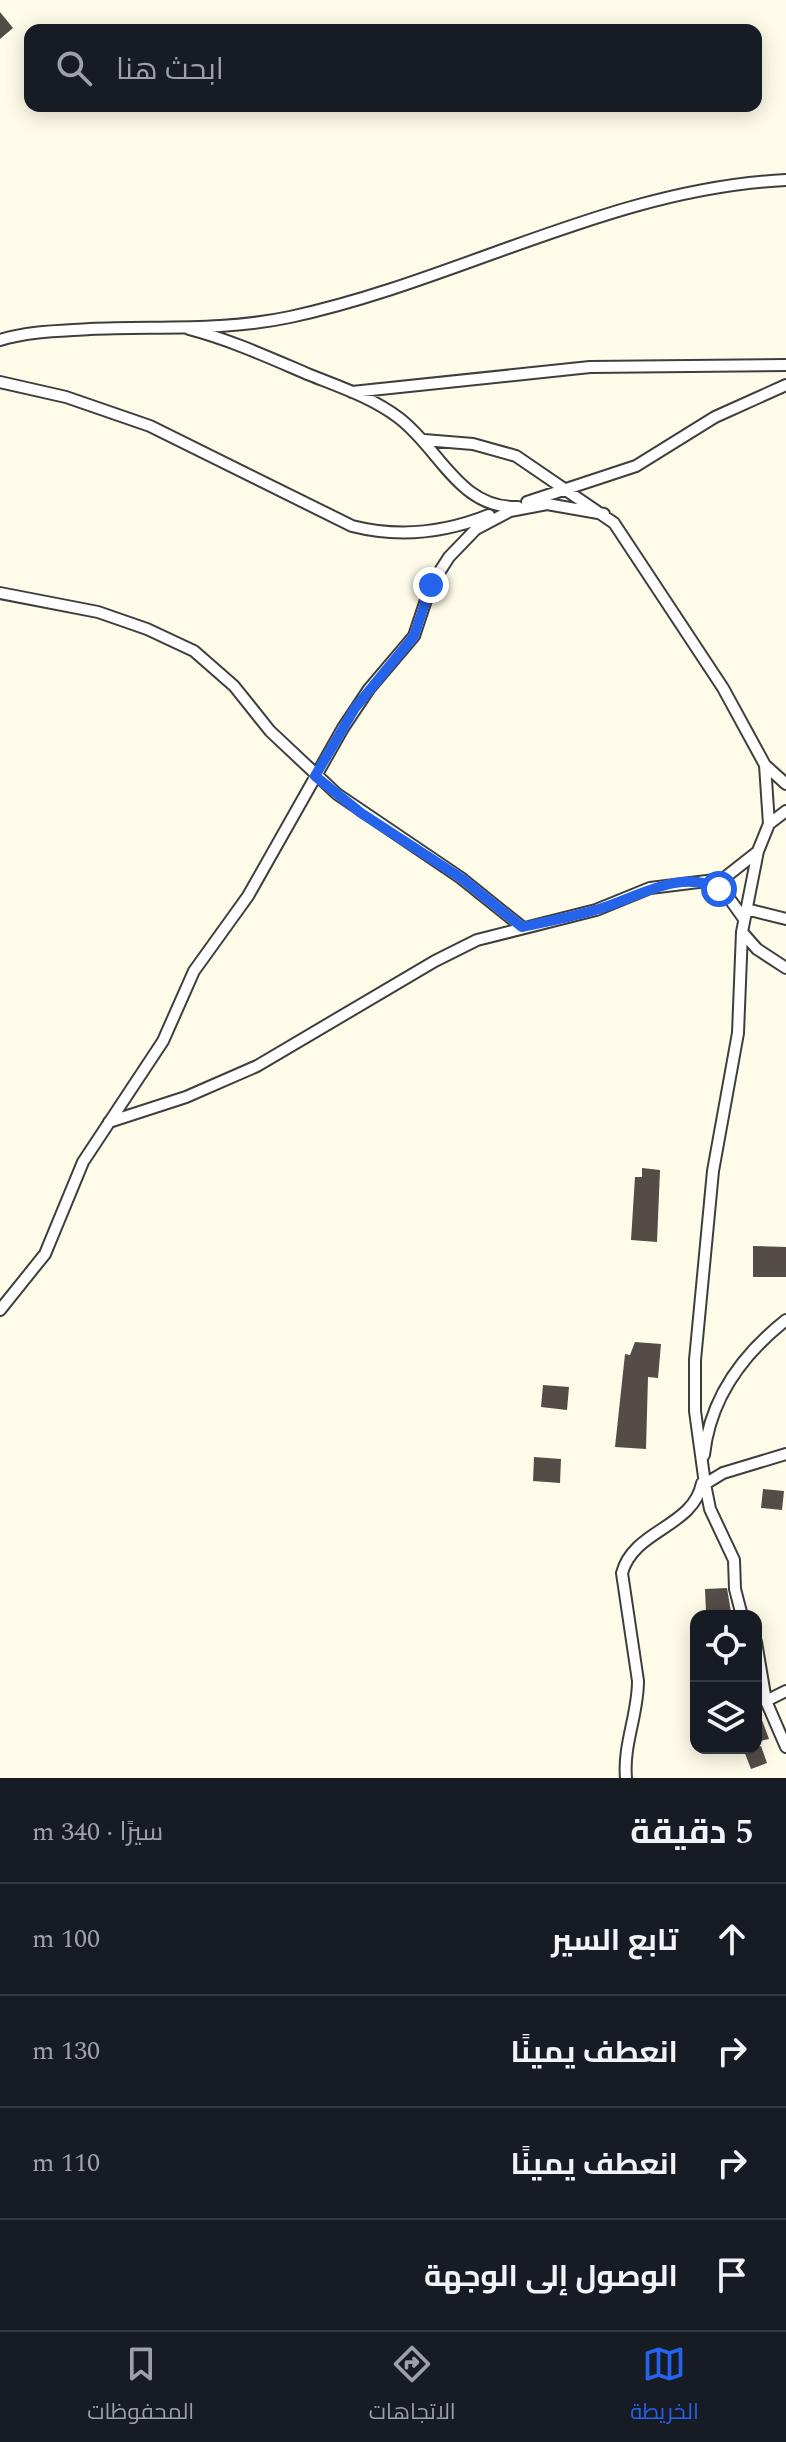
<!DOCTYPE html>
<html lang="ar">
<meta charset="utf-8">
<style>
:root{--surface:#171b24;--page:#242831;--text:#f1f3f6;--muted:#9ea1a6;--line:#363941;--accent:#2563eb}
body{margin:0;font-family:Spectral,Cairo,serif;background:var(--page);color:var(--text);direction:rtl}
.controls{position:absolute;right:24px;bottom:24px;display:grid;overflow:hidden;border-radius:16px;box-shadow:0 4px 20px #0003}
.controls button{width:72px;height:72px;display:grid;place-items:center;padding:0;border:0;border-bottom:2px solid var(--line);background:var(--surface);color:var(--text);font:40px sans-serif}
.stop{position:absolute;width:24px;height:24px;margin:-18px;border:6px solid #2563eb;border-radius:50%;background:#fff}
.stop.end{background:#2563eb;border-color:#fff;box-shadow:0 2px 8px #0008}
.list{margin:0;padding:0;list-style:none}
h2{display:flex;justify-content:space-between;align-items:center;height:104px;margin:0;padding:0 32px;font-size:34px}
h2 small{font-size:26px;font-weight:400;color:var(--muted)}
.list li{display:grid;grid-template-columns:52px 1fr auto;gap:24px;align-items:center;box-sizing:border-box;height:112px;padding:0 32px;border-top:2px solid var(--line)}
.list b{display:block;font-size:30px;white-space:nowrap}
.list em{font-size:26px;font-style:normal;color:var(--muted)}
.icon{flex:none;width:44px;height:44px;fill:none;stroke:currentColor;stroke-width:2;stroke-linecap:round;stroke-linejoin:round}
.map{position:relative;flex:none;width:786px;height:1778px;overflow:hidden;direction:ltr}
.search{position:absolute;background:var(--surface);box-shadow:0 4px 20px #0003;left:24px;right:24px;top:24px;height:88px;display:flex;align-items:center;gap:20px;box-sizing:border-box;padding:0 28px;border-radius:16px;color:var(--muted);font-size:30px}
.sheet{height:552px;background:var(--surface)}
nav{display:flex;justify-content:space-around;align-items:center;box-sizing:border-box;height:112px;border-top:2px solid var(--line);background:var(--surface);font-size:22px;color:var(--muted)}
nav a{display:grid;justify-items:center;gap:4px}
nav .on{color:var(--accent)}
.map>svg:first-child{display:block}
.building{fill:#534c47}
.lines{fill:none;stroke-linecap:round;stroke-linejoin:round}
.minor-casing{stroke:#3e3e3e;stroke-width:14}
.minor{stroke:#fff;stroke-width:10}
.route{stroke:#2563eb;stroke-width:10}
</style>
<div class="map">
<svg width="786" height="1778" viewBox="0 0 786 1778">
<rect width="100%" height="100%" fill="#fffbe9"/>
<path class="building" d="M0,12L13,28L0,39Z
M642,1168L660,1170L657,1242L631,1240L635,1177H642Z
M753,1246L786,1247V1277H753Z
M635,1342L661,1344L658,1378L648,1377L646,1449L615,1447L625,1354L630,1355Z
M543,1385L569,1387L567,1410L541,1407Z
M534,1457L561,1459L560,1483L533,1481Z
M763,1489L784,1491L782,1510L761,1508Z
M727,1588L731,1612L706,1613L705,1589Z
M756,1704L769,1739L756,1742Z
M761,1746L767,1763L751,1769L744,1751Z"/>
<g class="lines">
<g class="minor-casing">
<path id="minor" d="M189,329C231,340 270,358 310,375C340,387 373,398 399,418C440,449 459,509 518,507
M0,340C29,331 60,331 90,329C156,326 225,331 290,317C458,281 612,188 786,180
M0,382L66,397L150,426L352,526C399,538 444,533 489,515
M352,392L590,367L786,365
M424,440L473,444L516,456L614,523L723,688L765,765L786,784
M527,502L636,466L715,417L786,385
M0,593L98,612L147,629L194,651L234,686L270,731L337,794L461,878L522,927
M769,824L786,811
M708,883L729,898L744,919
M746,909L786,919
M742,932L757,949L786,968
M109,1122L186,1097L257,1066L435,961L477,940L596,910L650,888L723,879L756,853
M0,1310L45,1254L83,1162L163,1041L194,971L248,896L343,728L369,689L414,636L431,585L449,557L476,529L510,511L547,504L604,514
M704,1455C710,1399 743,1354 786,1320
M705,1484L723,1473L786,1454
M742,1616L735,1589L734,1560L710,1509L705,1484L695,1411V1360L713,1171L738,1033L742,932L758,851L769,824L765,765
M756,1642L766,1701L786,1747
M766,1701L786,1691
M626,1778C623,1744 638,1715 638,1681L622,1573C634,1529 693,1528 702,1483"/>
</g>
<use href="#minor" class="minor"/>
</g>
<g class="lines">
<path class="route" d="M431,585L414,636L355,708L315,776L361,813L461,878L522,927C546,922 571,917 595,910C633,900 680,867 719,889"/>
</g>
</svg>
<div class="controls">
<button><svg class="icon" aria-label="locate" viewBox="0 0 24 24"><circle cx="12" cy="12" r="6"/><path d="M12 2v4M12 18v4M2 12h4M18 12h4"/></svg></button>
<button><svg class="icon" aria-label="layers" viewBox="0 0 24 24"><path d="M12 4l9 5-9 5-9-5zM3 14l9 5 9-5"/></svg></button>
</div>
<div class="stop" style="left:719px;top:889px"></div>
<div class="stop end" style="left:431px;top:585px"></div>
<div class="search"><svg class="icon" aria-label="search" viewBox="0 0 24 24"><circle cx="10" cy="10" r="6"/><path d="M15 15l6 6"/></svg>ابحث هنا</div>
</div>
<section class="sheet">
<h2>5 دقيقة<small>سيرًا · 340 m</small></h2>
<ul class="list">
<li><svg class="icon" aria-label="ahead" viewBox="0 0 24 24"><path d="M12 20V5M6 11l6-6 6 6"/></svg><div><b>تابع السير</b></div><em>100 m</em></li>
<li><svg class="icon" aria-label="right" viewBox="0 0 24 24"><path d="M7 20v-9h11M14 6l5 5-5 5"/></svg><div><b>انعطف يمينًا</b></div><em>130 m</em></li>
<li><svg class="icon" aria-label="right" viewBox="0 0 24 24"><path d="M7 20v-9h11M14 6l5 5-5 5"/></svg><div><b>انعطف يمينًا</b></div><em>110 m</em></li>
<li><svg class="icon" aria-label="arrive" viewBox="0 0 24 24"><path d="M6 21V4h12l-3 4 3 4H6"/></svg><div><b>الوصول إلى الوجهة</b></div></li>
</ul>
</section>
<nav>
<a class="on"><svg class="icon" aria-label="map" viewBox="0 0 24 24"><path d="M3 6l6-2 6 2 6-2v14l-6 2-6-2-6 2zM9 4v14M15 6v14"/></svg>الخريطة</a>
<a><svg class="icon" aria-label="directions" viewBox="0 0 24 24"><path d="M12 3l9 9-9 9-9-9zM9 14v-3h6M13 9l2 2-2 2"/></svg>الاتجاهات</a>
<a><svg class="icon" aria-label="saved" viewBox="0 0 24 24"><path d="M7 4h10v16l-5-4-5 4z"/></svg>المحفوظات</a>
</nav>
